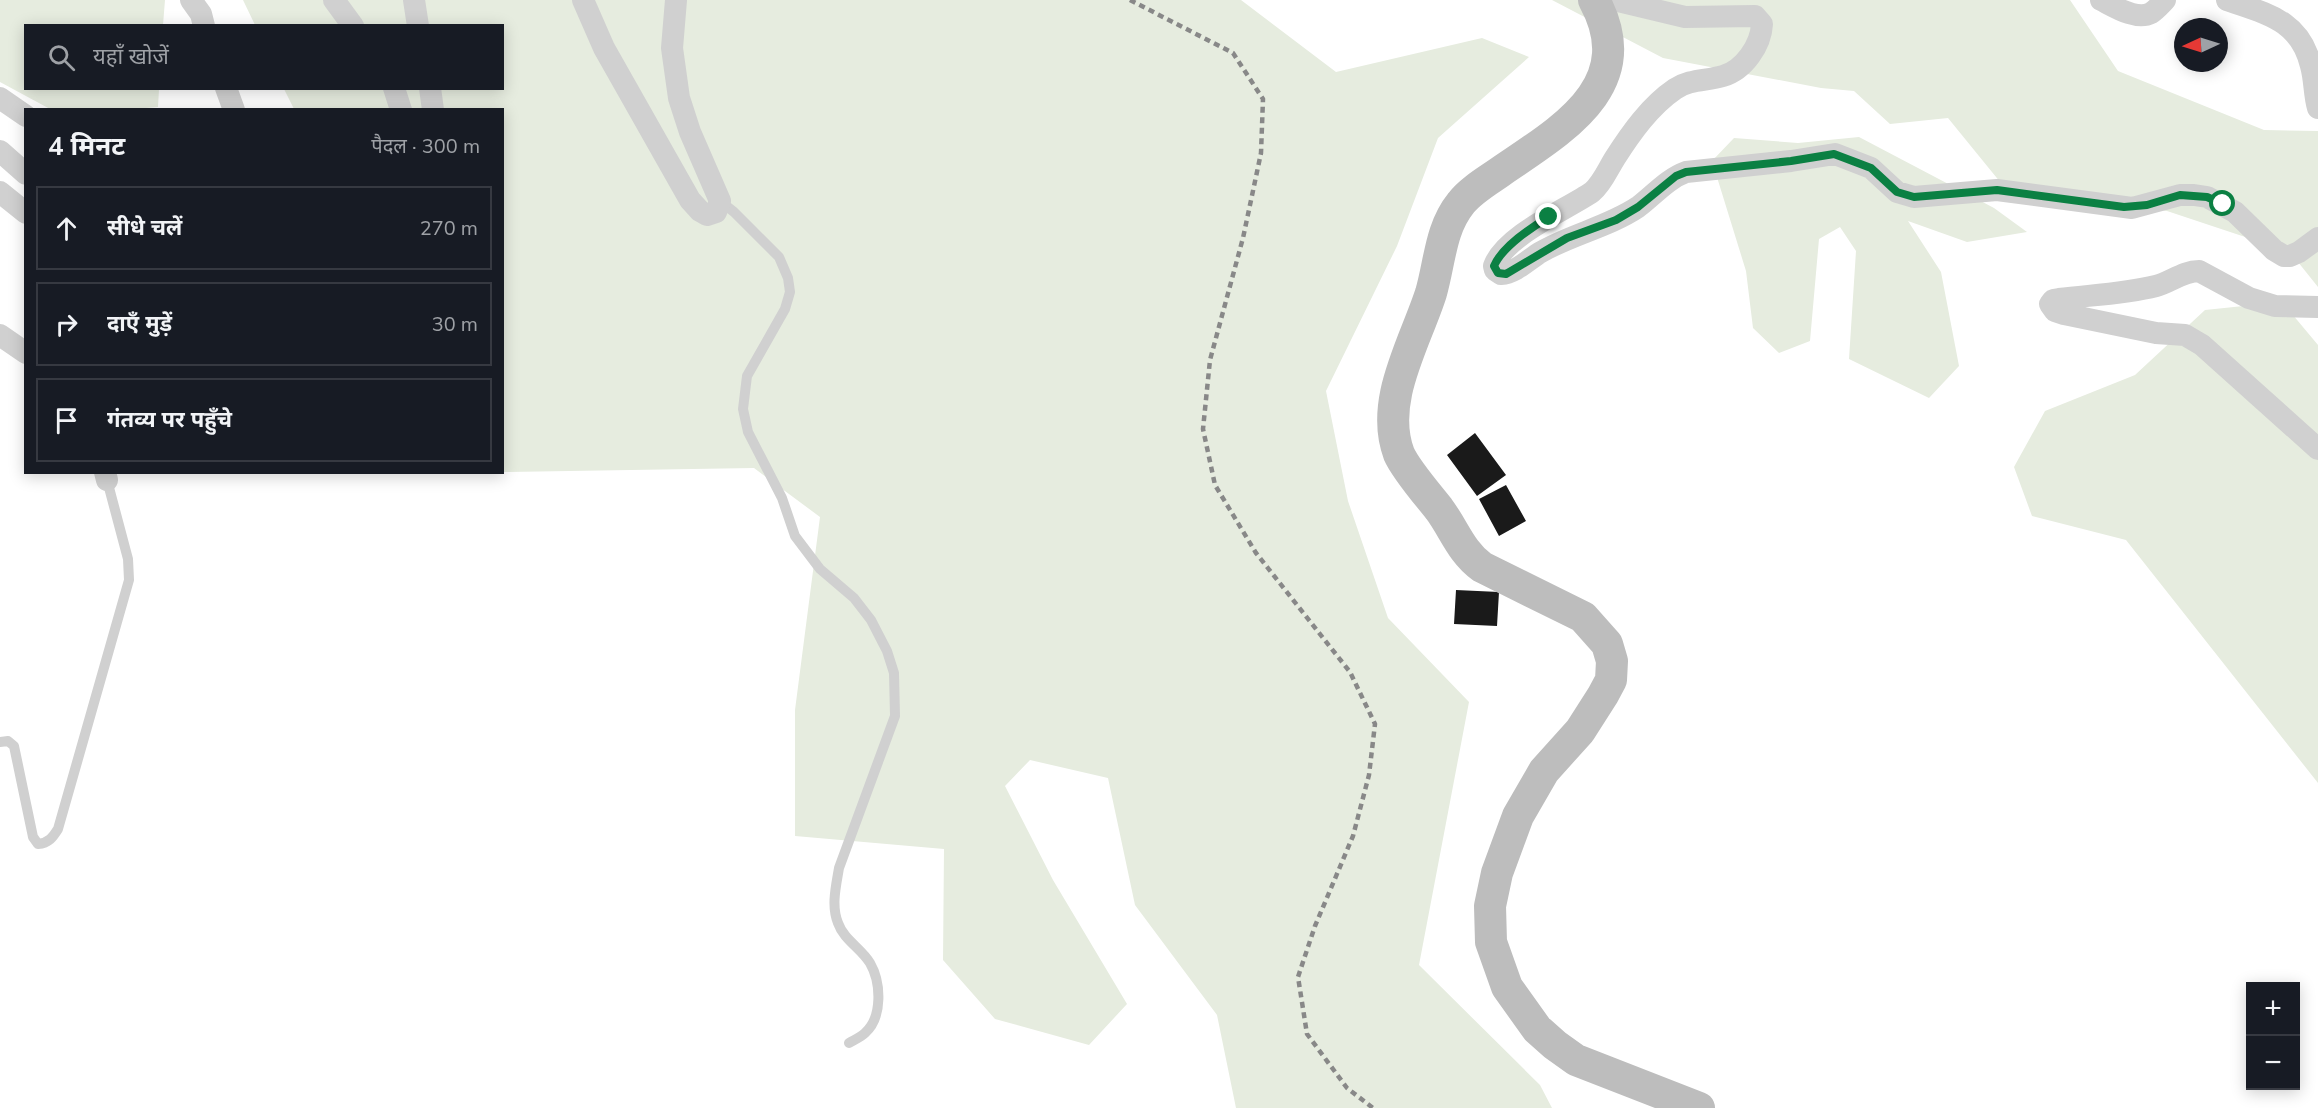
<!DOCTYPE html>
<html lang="hi">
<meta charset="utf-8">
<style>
:root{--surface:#171b24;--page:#242831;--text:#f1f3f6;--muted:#9ea1a6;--line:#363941}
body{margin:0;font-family:"Nunito Sans","Noto Sans Devanagari",sans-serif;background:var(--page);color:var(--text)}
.controls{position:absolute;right:18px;bottom:18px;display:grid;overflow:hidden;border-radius:0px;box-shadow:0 3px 15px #0003}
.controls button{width:54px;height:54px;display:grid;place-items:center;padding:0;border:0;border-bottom:2px solid var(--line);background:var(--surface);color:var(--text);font:30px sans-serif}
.compass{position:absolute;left:2174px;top:18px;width:54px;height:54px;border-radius:50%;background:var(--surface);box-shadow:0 3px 15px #0003;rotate:266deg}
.stop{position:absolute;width:18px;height:18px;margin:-14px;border:4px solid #0b8043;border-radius:50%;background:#fff}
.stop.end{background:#0b8043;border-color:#fff;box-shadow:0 2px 6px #0008}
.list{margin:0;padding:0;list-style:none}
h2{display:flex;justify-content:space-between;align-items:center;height:78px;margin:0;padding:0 24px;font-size:26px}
h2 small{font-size:20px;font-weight:400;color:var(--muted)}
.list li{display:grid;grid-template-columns:39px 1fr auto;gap:18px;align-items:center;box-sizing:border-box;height:84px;margin:0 12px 12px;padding:0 12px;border:2px solid var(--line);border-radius:0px}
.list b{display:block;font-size:22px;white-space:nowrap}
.list em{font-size:20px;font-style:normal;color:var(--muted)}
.icon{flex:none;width:33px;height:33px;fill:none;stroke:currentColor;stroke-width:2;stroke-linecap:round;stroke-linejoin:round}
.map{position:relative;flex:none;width:2318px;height:1108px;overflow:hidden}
.search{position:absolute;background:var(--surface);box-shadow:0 3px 15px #0003;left:24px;top:24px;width:480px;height:66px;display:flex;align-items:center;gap:15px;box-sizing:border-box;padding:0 21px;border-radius:0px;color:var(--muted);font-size:22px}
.panel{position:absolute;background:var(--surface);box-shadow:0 3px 15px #0003;left:24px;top:108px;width:480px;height:366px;border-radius:0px}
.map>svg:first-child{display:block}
.green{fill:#e6ecdf}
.building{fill:#1a1a1a}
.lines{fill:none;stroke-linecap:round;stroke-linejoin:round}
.service{stroke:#d0d0d0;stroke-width:10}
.minor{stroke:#d0d0d0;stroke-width:22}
.secondary{stroke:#bdbdbd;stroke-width:32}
.rail{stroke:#888;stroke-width:4.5;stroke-dasharray:6 4.5;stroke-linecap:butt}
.route{stroke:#0b8043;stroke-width:8}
</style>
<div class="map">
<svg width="2318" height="1108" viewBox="0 0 2318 1108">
<rect width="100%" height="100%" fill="#fff"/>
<path class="green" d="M0,0H165L163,25L26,26V88L159,89L158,107L122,110L50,109L0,82Z
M243,0H1241L1336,72L1482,38L1529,57L1438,138L1397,246L1326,391L1348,501L1388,618L1469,702L1419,965L1540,1085L1552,1108H1236L1217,1015L1135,905L1108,778L1030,760L1005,786L1053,880L1127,1004L1089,1045L995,1019L943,960L944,849L795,836V710L820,517L754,468L503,472L502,110L294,109L284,89L502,88V26L255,25Z
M1552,0H2070L2118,71L2264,130L2318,131V287L2290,252L2167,211L2005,188L1948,118L1890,124L1854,91L1821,88L1663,58Z
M1859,137L1994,208L2027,232L1967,242L1908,221L1941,272L1959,366L1929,398L1849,359L1856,251L1840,227L1819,239L1810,341L1779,353L1753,328L1746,271L1712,161L1734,138L1798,143Z
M2282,302L2318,345V783L2126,540L2032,516L2014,467L2045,411L2135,375L2205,310Z"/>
<path class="building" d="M1475,433L1506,475L1477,496L1447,455Z
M1506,485L1526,521L1499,536L1479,499Z
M1456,590L1499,592L1497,626L1454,624Z"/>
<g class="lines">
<path class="service" d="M720,201L734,212L779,257L788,278L790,292L785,309L747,376L743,409L748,432L782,498L795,536L820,569L854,598L871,620L887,651L894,673L895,716L839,868C836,886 831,906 838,923C844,940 861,948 870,963C881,982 883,1017 865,1033C861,1037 854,1040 849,1043
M0,742L8,741L14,746L33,837L38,844C49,843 53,837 58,829L129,580L128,559L107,480"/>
<path class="minor" d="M191,0L201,14L204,26
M334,0L353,26
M414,0L418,26
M583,0L604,48L690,200L700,211L707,215L716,212L720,201L690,132L679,98L672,48L676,0
M1614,0L1685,17L1755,16L1762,24C1761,45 1744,70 1723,76C1706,81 1690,79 1675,89C1650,106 1631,133 1615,158C1608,169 1602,184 1592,192C1566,210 1505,235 1494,266L1495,270L1501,274C1516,273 1529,259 1541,252C1572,234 1608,227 1638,207C1654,195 1667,179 1686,172L1791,161L1835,154L1871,168L1897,192L1914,197L1997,190L2132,208L2180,195H2194L2207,197L2235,212L2274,250L2284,256H2290L2299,252L2318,238
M2101,0C2113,6 2136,21 2151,13C2156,10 2161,4 2165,0
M2227,0C2267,14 2300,20 2311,66C2315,80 2314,95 2318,108
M226,88L234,110
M394,88L401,110
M430,88L433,110
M0,98L26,116
M0,151L26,174
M0,192L26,213
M2318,307L2275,306L2249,298L2199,271C2183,271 2171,282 2156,286C2124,294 2091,295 2059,299L2053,300L2050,304L2055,311L2064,314L2156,333L2185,335L2202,345L2318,449
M0,335L26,353
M105,472L107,480"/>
<path class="secondary" d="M1594,0C1641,86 1561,130 1500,172C1487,181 1470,191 1461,203C1440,229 1440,262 1431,293C1415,343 1379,401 1399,454C1406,470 1428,495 1439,509C1454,529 1461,552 1482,567L1583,617L1607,644L1612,661L1611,680L1603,695L1580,731L1544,771L1518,816L1497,873L1490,906L1491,942L1507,987L1537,1029L1555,1045L1576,1060L1699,1108"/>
<path class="rail" d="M1130,0L1233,53L1263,99L1261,153L1243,238L1210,360L1203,429L1215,485L1256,553L1350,672L1375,724L1369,775L1353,836L1315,926L1298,977L1307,1034L1347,1088L1373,1108"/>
</g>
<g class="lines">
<path class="route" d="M1549,217C1532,227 1502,247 1494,266L1498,273L1506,274L1567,238L1616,220L1638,207L1676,176L1686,172L1791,161L1834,154L1871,168L1897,192L1914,197L1997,190L2124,207L2147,205L2180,195L2207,197L2223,204"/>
</g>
</svg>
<div class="controls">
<button>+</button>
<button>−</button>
</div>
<svg class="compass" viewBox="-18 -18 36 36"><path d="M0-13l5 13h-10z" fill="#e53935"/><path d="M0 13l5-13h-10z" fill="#9ea1a6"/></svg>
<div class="stop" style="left:2223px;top:204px"></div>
<div class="stop end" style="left:1549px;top:217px"></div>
<div class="search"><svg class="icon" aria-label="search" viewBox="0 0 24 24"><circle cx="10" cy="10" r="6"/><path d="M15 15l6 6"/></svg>यहाँ खोजें</div>
<section class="panel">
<h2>4 मिनट<small>पैदल · 300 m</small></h2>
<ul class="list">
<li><svg class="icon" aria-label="ahead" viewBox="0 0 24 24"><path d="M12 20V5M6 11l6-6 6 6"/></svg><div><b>सीधे चलें</b></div><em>270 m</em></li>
<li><svg class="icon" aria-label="right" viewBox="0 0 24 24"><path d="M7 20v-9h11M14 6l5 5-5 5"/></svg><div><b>दाएँ मुड़ें</b></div><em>30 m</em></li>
<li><svg class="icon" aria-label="arrive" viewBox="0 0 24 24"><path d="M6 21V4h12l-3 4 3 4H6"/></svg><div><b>गंतव्य पर पहुँचे</b></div></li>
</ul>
</section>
</div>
